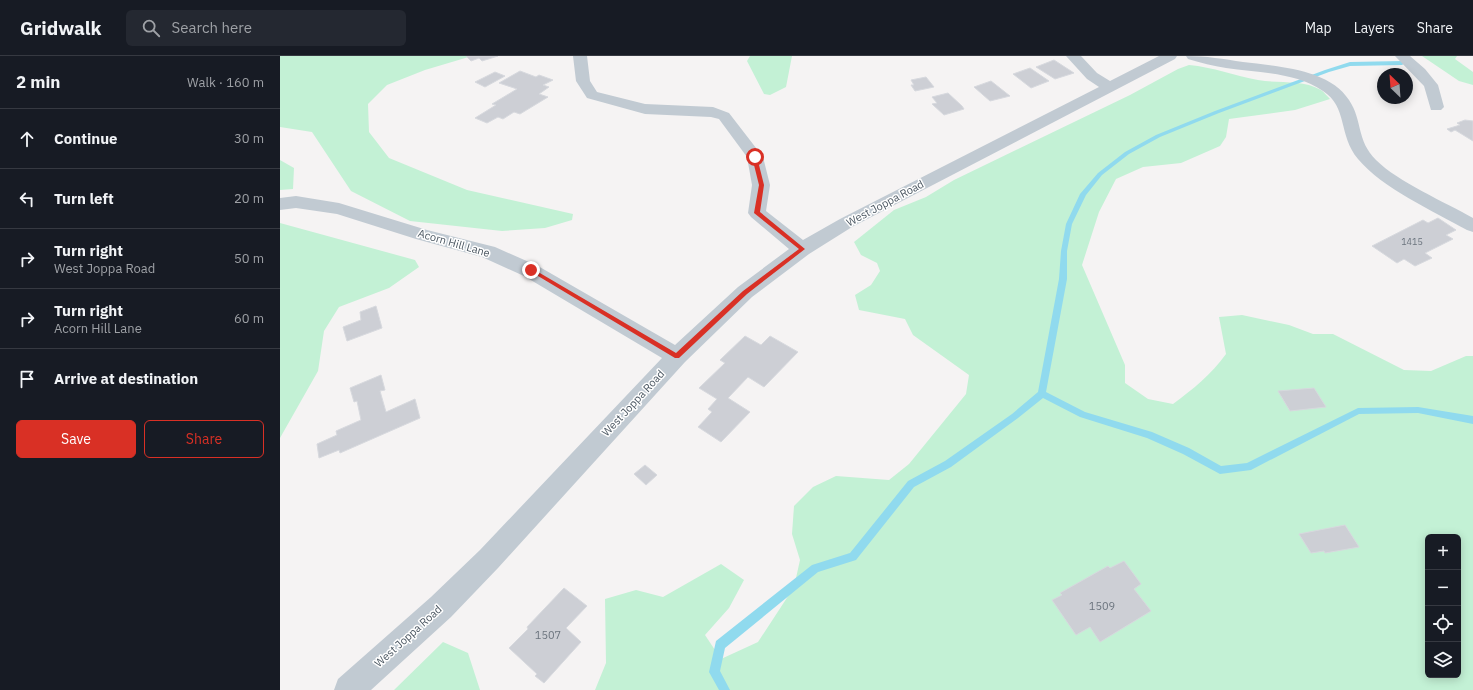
<!DOCTYPE html>
<meta charset="utf-8">
<style>
:root{--surface:#171b24;--page:#242831;--text:#f1f3f6;--muted:#9ea1a6;--line:#363941;--accent:#d93025}
body{margin:0;font-family:"IBM Plex Sans",sans-serif;background:var(--page);color:var(--text)}
.controls{position:absolute;right:12px;bottom:12px;display:grid;overflow:hidden;border-radius:6px;box-shadow:0 2px 10px #0003}
.controls button{width:36px;height:36px;display:grid;place-items:center;padding:0;border:0;border-bottom:1px solid var(--line);background:var(--surface);color:var(--text);font:20px sans-serif}
.compass{position:absolute;left:1097px;top:12px;width:36px;height:36px;border-radius:50%;background:var(--surface);box-shadow:0 2px 10px #0003;rotate:335deg}
.stop{position:absolute;width:12px;height:12px;margin:-9px;border:3px solid #d93025;border-radius:50%;background:#fff}
.stop.end{background:#d93025;border-color:#fff;box-shadow:0 1px 4px #0008}
.list{margin:0;padding:0;list-style:none}
h2{display:flex;justify-content:space-between;align-items:center;height:52px;margin:0;padding:0 16px;font-size:17px}
h2 small{font-size:13px;font-weight:400;color:var(--muted)}
.list li{display:grid;grid-template-columns:26px 1fr auto;gap:12px;align-items:center;box-sizing:border-box;height:60px;padding:0 16px;border-top:1px solid var(--line)}
.list b{display:block;font-size:15px;white-space:nowrap}
.list p{margin:0;font-size:13px;white-space:nowrap;color:var(--muted)}
.list em{font-size:13px;font-style:normal;color:var(--muted)}
.actions{display:flex;gap:8px;padding:12px 16px}
.actions a{flex:1;padding:9px 0;border:1px solid var(--accent);border-radius:6px;text-align:center;font-size:14px;color:var(--accent)}
.actions .main{background:var(--accent);color:#fff}
.icon{flex:none;width:22px;height:22px;fill:none;stroke:currentColor;stroke-width:2;stroke-linecap:round;stroke-linejoin:round}
.map{position:relative;flex:none;width:1193px;height:634px;overflow:hidden}
header{display:flex;align-items:center;gap:24px;box-sizing:border-box;height:56px;padding:0 20px;background:var(--surface);border-bottom:1px solid var(--line)}
header strong{font-size:19px}
nav{display:flex;gap:22px;margin-inline-start:auto;font-size:14px}
.search{width:280px;height:36px;background:var(--page);display:flex;align-items:center;gap:10px;box-sizing:border-box;padding:0 14px;border-radius:6px;color:var(--muted);font-size:15px}
main{display:flex}
aside{flex:1;background:var(--surface)}
.map>svg:first-child{display:block}
.green{fill:#c3f1d5;fill-rule:evenodd}
.lines{fill:none;stroke-linecap:round;stroke-linejoin:round}
.stream{fill:#90daee;fill-rule:evenodd}
.building{fill:#cdcfd5;stroke:#d7d9de}
.minor{fill:#c1cad2;fill-rule:evenodd}
.route{fill:#d93025}
.labels{text-anchor:middle;stroke-width:3;stroke-linejoin:round;paint-order:stroke}
.number-label{font-size:9px;fill:#6b747e}
.street-label{font-size:11px;fill:#4a5661;stroke:#fff}
.near-number-label{font-size:11px;fill:#6b747e}
</style>
<header>
<strong>Gridwalk</strong>
<div class="search"><svg class="icon" aria-label="search" viewBox="0 0 24 24"><circle cx="10" cy="10" r="6"/><path d="M15 15l6 6"/></svg>Search here</div>
<nav><a>Map</a><a>Layers</a><a>Share</a></nav>
</header>
<main>
<aside>
<h2>2 min<small>Walk · 160 m</small></h2>
<ul class="list">
<li><svg class="icon" aria-label="ahead" viewBox="0 0 24 24"><path d="M12 20V5M6 11l6-6 6 6"/></svg><div><b>Continue</b></div><em>30 m</em></li>
<li><svg class="icon" aria-label="left" viewBox="0 0 24 24"><path d="M17 20v-9H6M10 6l-5 5 5 5"/></svg><div><b>Turn left</b></div><em>20 m</em></li>
<li><svg class="icon" aria-label="right" viewBox="0 0 24 24"><path d="M7 20v-9h11M14 6l5 5-5 5"/></svg><div><b>Turn right</b><p>West Joppa Road</p></div><em>50 m</em></li>
<li><svg class="icon" aria-label="right" viewBox="0 0 24 24"><path d="M7 20v-9h11M14 6l5 5-5 5"/></svg><div><b>Turn right</b><p>Acorn Hill Lane</p></div><em>60 m</em></li>
<li><svg class="icon" aria-label="arrive" viewBox="0 0 24 24"><path d="M6 21V4h12l-3 4 3 4H6"/></svg><div><b>Arrive at destination</b></div></li>
</ul>
<div class="actions"><a class="main">Save</a><a>Share</a></div>
</aside>
<div class="map">
<svg width="1193" height="634" viewBox="0 0 1193 634">
<rect width="100%" height="100%" fill="#f5f3f3"/>
<path class="green" d="M0,0H192L145,14L107,29L88,48L89,76L109,102L187,134L293,158L292,164L265,172L222,175L130,165L71,135L32,76L0,71Z
M470,0H512L506,31L490,39L484,38L467,5Z
M1142,0H1177L1175,3L1193,16V29L1179,25Z
M909,9C933,11 955,20 978,24C999,28 1022,23 1041,34C1044,36 1047,40 1050,43L1015,54L949,63L946,81L940,90L901,107L863,111L836,123L819,156L802,209L845,309V327L868,343L893,348C913,333 931,319 946,298L939,261L962,259L1009,269L1033,278H1053L1124,314L1151,315L1186,300H1193V634H315L326,607L325,543L356,534L383,541L441,508L464,524L449,552L425,579L441,603L478,586L514,531L520,504L512,478L514,450L533,431L556,420L609,424L629,408L686,338L689,319L633,279L625,263L579,254L575,239L591,229L600,215L597,207L581,199L574,186L614,154L646,141L674,124L850,39L898,13ZM1148,481H1178V619H1148Z
M0,104L14,112L13,133L0,134Z
M0,167L135,204L139,211L109,232L59,251L44,275L38,315L0,382Z
M163,586L188,597L200,634H114Z"/>
<g class="lines">
<path class="stream" d="M1070,6L1122,5L1125,7L1122,9L1070,10L1049,16L939,57L880,81L849,98L822,119L806,139L792,168L787,195V223L766,336L805,356L872,376L909,392L941,410L967,407L1078,352L1138,351L1193,360V368L1138,357L1079,358L971,414L940,418L903,398L867,382L800,361L763,342L738,362L671,411L634,431L576,504L538,516L445,592L440,615L450,634H439L429,616L436,585L532,509L570,497L628,425L665,405L732,358L758,336L779,223L781,195L786,168L800,138L818,117L845,96L876,79L935,55L1045,14Z"/>
</g>
<path class="building" d="M186,0H218L202,5L199,2L191,5Z
M774,4L794,17L775,23L756,11Z
M750,12L769,25L751,32L733,18Z
M240,15L256,21L259,19L273,24L263,29L269,31L259,38L268,41L240,58L234,56L223,63L218,61L207,67L195,62L216,49L212,48L237,33L219,27Z
M215,16L225,20L205,31L195,26Z
M646,21L654,31L635,35L631,29H634L631,24Z
M711,25L730,40L710,45L694,31Z
M668,37L682,50L684,53L664,59L652,48L657,47L652,41Z
M1185,64L1193,65V85L1175,74L1171,76L1167,73L1180,69L1177,67Z
M1158,162L1176,174L1166,179L1173,183L1145,197L1152,202L1135,210L1124,203L1117,207L1092,190L1143,164L1148,167Z
M96,250L102,272L67,285L63,271L81,264L80,256Z
M465,280L481,289L490,280L518,296L484,331L468,321L448,342L470,356L441,386L418,371L432,356L428,353L437,343L419,332L445,307L440,304Z
M101,319L105,334L100,335L106,356L135,343L140,362L60,397L59,394L39,402L37,388L57,379L56,375L81,364L77,345L74,346L70,332Z
M1034,332L1046,351L1010,355L998,335Z
M365,409L377,419L366,429L354,418Z
M1065,469L1079,491L1045,497L1044,495L1031,497L1019,478Z
M844,505L861,528L854,533L871,555L820,586L810,571L796,579L772,544L782,539L780,537L828,510L830,512Z
M284,532L307,550L286,572L301,586L264,627L255,620L257,618L229,592L248,573L247,571Z"/>
<g class="lines">
<path class="minor" d="M293,0H307L310,25L317,36L365,48L433,51L449,57L483,101L490,129L486,155L523,184L560,163L819,31L807,23L786,0H801L817,17L830,25L879,0H897L895,3L572,171L529,198L472,241L405,306L218,512L171,561L91,634H54L58,623L151,541L200,494L382,302L244,220L202,201L136,183L57,158L16,152L0,154V142L16,140L59,147L147,174L215,191L258,210L395,289L458,231L509,193L471,161L468,157L472,129L467,101L439,63L431,61L365,58L307,42L296,25Z
M906,0C926,0 944,3 963,6C996,10 1050,13 1069,44C1083,65 1076,84 1096,104C1118,126 1165,146 1193,162V176L1187,174C1153,155 1102,132 1078,103C1058,79 1068,51 1043,35C1015,16 979,17 946,12C933,10 921,7 908,3Z
M1115,0H1130L1145,13L1158,29L1164,51L1161,54H1151L1144,30Z"/>
</g>
<path class="route" d="M475,100L477,101L484,129L480,156L525,193L467,238L399,302H395L248,214L253,213L396,297L463,235L519,193L474,157L479,129L472,101Z"/>
<g class="labels">
<g class="number-label">
<text x="1132" y="189">1415</text>
</g>
<g class="street-label">
<text transform="translate(605 147) rotate(-28)" y="4">West Joppa Road</text>
<text transform="translate(174 187) rotate(16)" y="4">Acorn Hill Lane</text>
<text transform="translate(353 347) rotate(-47)" y="4">West Joppa Road</text>
<text transform="translate(128 580) rotate(-42)" y="4">West Joppa Road</text>
</g>
<g class="near-number-label">
<text x="822" y="554">1509</text>
<text x="268" y="583">1507</text>
</g>
</g>
</svg>
<div class="controls">
<button>+</button>
<button>−</button>
<button><svg class="icon" aria-label="locate" viewBox="0 0 24 24"><circle cx="12" cy="12" r="6"/><path d="M12 2v4M12 18v4M2 12h4M18 12h4"/></svg></button>
<button><svg class="icon" aria-label="layers" viewBox="0 0 24 24"><path d="M12 4l9 5-9 5-9-5zM3 14l9 5 9-5"/></svg></button>
</div>
<svg class="compass" viewBox="-18 -18 36 36"><path d="M0-13l5 13h-10z" fill="#e53935"/><path d="M0 13l5-13h-10z" fill="#9ea1a6"/></svg>
<div class="stop" style="left:475px;top:101px"></div>
<div class="stop end" style="left:251px;top:214px"></div>
</div>
</main>
